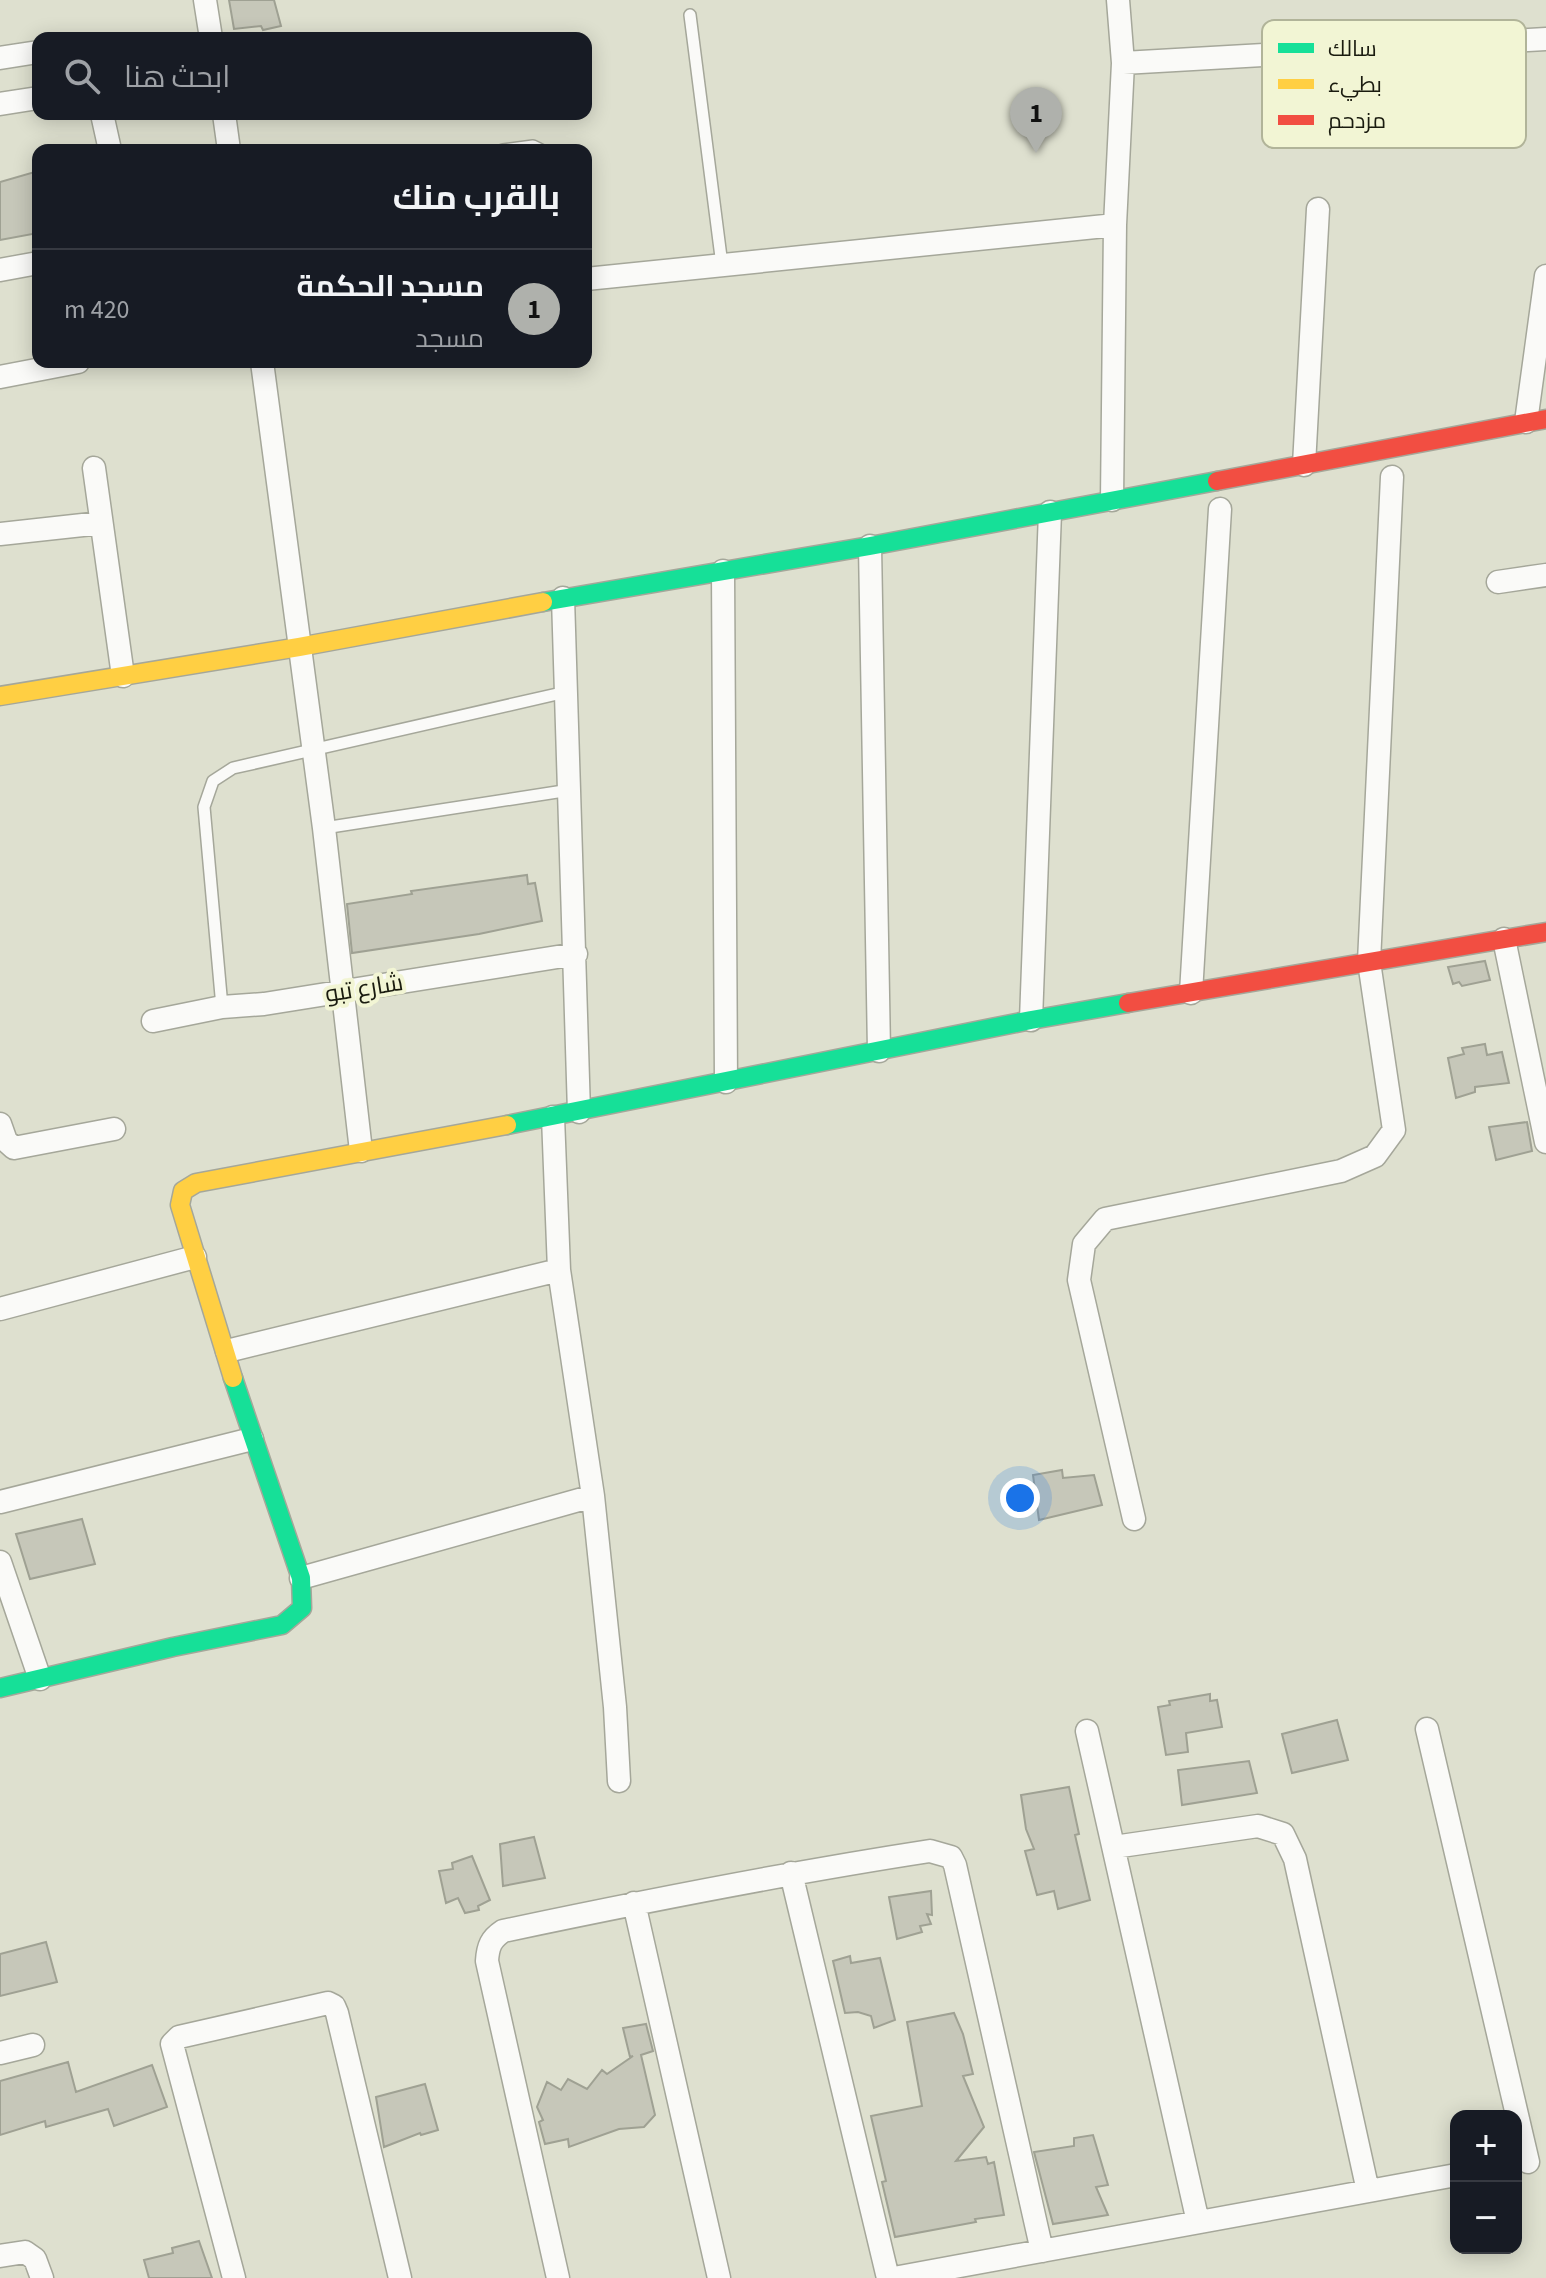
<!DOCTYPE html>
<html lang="ar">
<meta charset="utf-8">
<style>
:root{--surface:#171b24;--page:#242831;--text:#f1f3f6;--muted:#9ea1a6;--line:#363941;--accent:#afb1ac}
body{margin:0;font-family:"Source Sans 3",Cairo,sans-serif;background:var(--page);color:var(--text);direction:rtl}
.controls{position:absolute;right:24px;bottom:24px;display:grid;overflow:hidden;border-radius:16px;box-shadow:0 4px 20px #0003}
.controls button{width:72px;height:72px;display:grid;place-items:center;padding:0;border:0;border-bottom:2px solid var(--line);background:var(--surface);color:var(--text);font:40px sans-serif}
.you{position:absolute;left:1020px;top:1498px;width:28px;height:28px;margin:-20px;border:6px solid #fff;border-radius:50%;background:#1a73e8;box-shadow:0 0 0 12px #1a73e833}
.badge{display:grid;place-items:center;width:52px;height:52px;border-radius:50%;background:var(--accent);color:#111;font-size:26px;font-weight:700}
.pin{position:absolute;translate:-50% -66px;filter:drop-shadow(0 2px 4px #0008)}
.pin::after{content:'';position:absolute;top:42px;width:28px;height:24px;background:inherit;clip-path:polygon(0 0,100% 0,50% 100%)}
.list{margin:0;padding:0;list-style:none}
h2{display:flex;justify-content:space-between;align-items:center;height:104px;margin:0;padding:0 32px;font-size:34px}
h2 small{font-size:26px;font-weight:400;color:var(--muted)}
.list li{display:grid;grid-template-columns:52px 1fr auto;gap:24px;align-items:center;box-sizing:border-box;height:120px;padding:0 32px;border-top:2px solid var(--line)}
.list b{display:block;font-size:30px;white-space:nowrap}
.list p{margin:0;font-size:26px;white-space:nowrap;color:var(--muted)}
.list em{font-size:26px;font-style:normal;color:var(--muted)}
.icon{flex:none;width:44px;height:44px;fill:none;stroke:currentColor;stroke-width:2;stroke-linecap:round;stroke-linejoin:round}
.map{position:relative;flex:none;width:1546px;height:2278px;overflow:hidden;direction:ltr}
.search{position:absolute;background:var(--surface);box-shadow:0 4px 20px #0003;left:32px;top:32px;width:560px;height:88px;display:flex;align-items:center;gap:20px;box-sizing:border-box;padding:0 28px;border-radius:16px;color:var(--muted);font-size:30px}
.panel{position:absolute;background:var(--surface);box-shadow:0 4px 20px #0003;left:32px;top:144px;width:560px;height:224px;border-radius:16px;direction:rtl}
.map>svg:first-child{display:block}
.building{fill:#c6c7b9;stroke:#9fa193;stroke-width:2}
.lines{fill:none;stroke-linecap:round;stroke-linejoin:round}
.lane-casing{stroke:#a5a79a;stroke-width:14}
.street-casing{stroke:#a5a79a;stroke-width:25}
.fast-casing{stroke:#a5a79a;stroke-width:21}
.slow-casing{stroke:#a5a79a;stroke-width:21}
.jam-casing{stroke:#a5a79a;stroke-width:21}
.lane{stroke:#fafaf8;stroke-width:11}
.street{stroke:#fafaf8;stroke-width:22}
.fast{stroke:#16e098;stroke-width:18}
.slow{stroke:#ffcf43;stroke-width:18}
.jam{stroke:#f24e42;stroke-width:18}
.labels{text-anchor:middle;stroke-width:8;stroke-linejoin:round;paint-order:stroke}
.street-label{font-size:24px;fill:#1a1b0f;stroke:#f2f5d4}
.key{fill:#f2f5d4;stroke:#b1b499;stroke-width:2}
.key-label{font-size:22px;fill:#1a1b0f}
</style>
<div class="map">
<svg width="1546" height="2278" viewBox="0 0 1546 2278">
<rect width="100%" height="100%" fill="#dee0cf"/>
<path class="building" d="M229,0H274L281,26L263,30L261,26L234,29Z
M38,171V233L0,240V182Z
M527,875L528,884L535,883L542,921L479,934L352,953L347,904L412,894L411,891Z
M1485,961L1490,980L1462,986L1459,982L1453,984L1448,967Z
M1485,1044L1487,1055L1502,1052L1509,1083L1475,1087V1092L1456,1098L1448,1058L1464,1054L1462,1048Z
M1527,1122L1532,1151L1496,1160L1489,1127Z
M1062,1470L1063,1478L1094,1475L1102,1505L1039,1520L1033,1475Z
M82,1519L95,1564L30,1579L16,1534Z
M1210,1694V1701L1217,1700L1222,1727L1186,1733L1188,1752L1166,1755L1158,1707L1170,1705L1169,1701Z
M1337,1720L1348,1760L1292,1773L1282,1734Z
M1249,1761L1257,1793L1182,1805L1178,1770Z
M1069,1787L1079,1834L1075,1835L1090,1900L1058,1909L1054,1891L1037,1895L1025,1851L1034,1849L1026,1829L1021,1795Z
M534,1837L545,1878L503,1886L500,1844Z
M472,1856L490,1900L478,1906L479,1910L465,1913L458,1898L446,1903L439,1871L453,1869L452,1863Z
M931,1891L932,1915L927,1914L931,1924L920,1926L922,1932L897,1939L889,1897Z
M46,1942L57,1982L0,1996V1954Z
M850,1956L851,1963L880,1958L895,2020L874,2028L871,2016L858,2012L845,2013L833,1961Z
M954,2013L963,2034L973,2074L963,2076L984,2127L956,2161L986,2157L988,2164L994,2162L1004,2215L975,2219L976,2222L895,2237L882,2182L886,2181L871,2116L922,2106L907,2022Z
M646,2024L653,2051L641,2055L655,2115L644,2127L619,2129L569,2147L568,2139L545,2144L539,2122L543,2120L537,2107L547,2082L561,2090L568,2079L587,2089L602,2070L607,2074L633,2056L630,2057L623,2028Z
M68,2062L76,2092L152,2065L167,2107L114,2126L108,2109L46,2127L45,2121L0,2135V2081Z
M425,2084L438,2130L421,2135L420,2133L384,2147L376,2097Z
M1093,2135L1108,2185L1096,2187L1108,2215L1053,2224L1034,2152L1074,2146V2138Z
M199,2241L212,2278H149L144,2260L173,2253L172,2248Z"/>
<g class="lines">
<g class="lane-casing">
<path id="lane" d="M690,15L722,265
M503,150L533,146L541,150
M324,828L570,790
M222,1007L204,807L213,781L233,768L566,692"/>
</g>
<g class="street-casing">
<path id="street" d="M205,0L211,38
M0,58L38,52
M1123,63L1546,39
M0,104L38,98
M102,114L110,150
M224,114L229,150
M0,270L38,263
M586,279L1115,225
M262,362L324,828L361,1151
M0,377L78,362
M1526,422L1546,276
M1304,465L1318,209
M94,468L123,676
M1112,500L1115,225L1123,63L1118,0
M0,534L101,523
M870,546L879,1051
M723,571L726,1082
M1498,582L1546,575
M563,598L579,1112
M1504,939L1546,1142
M1191,993L1220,509
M1031,1020L1050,512
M153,1021L222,1007L264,1004L576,954
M553,1117L559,1270L593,1496L615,1707L619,1781
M0,1124L6,1141L14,1148L114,1129
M0,1309L195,1257
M227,1351L559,1270
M0,1502L252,1439
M1134,1519L1079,1280L1084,1244L1105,1219L1341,1171L1375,1156L1394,1130L1369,962L1392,477
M0,1562L40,1679
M301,1578L593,1496
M1427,1729L1528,2162
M1087,1731L1198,2222
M1114,1847L1258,1826L1283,1834L1295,1859L1368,2191
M791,1873L888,2278
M634,1903L719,2278
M0,2053L33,2045
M0,2256L25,2252L35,2259L42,2278
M234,2278L172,2044L179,2037L328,2003L334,2006L337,2013L400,2278
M558,2278L487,1961C488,1946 491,1939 503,1931C645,1901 787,1873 930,1851L951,1857L955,1865L1042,2251
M894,2278L1456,2175"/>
</g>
<g class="fast-casing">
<path id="fast" d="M543,602L870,546L1217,481
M507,1125L1031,1020L1128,1003
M0,1688L173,1647L282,1625L302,1608L301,1578L233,1378"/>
</g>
<g class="slow-casing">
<path id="slow" d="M0,696L299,647L543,602
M233,1378L180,1205L183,1191L196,1183L507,1125"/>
</g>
<g class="jam-casing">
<path id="jam" d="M1217,481L1546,419
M1128,1003L1546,932"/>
</g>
<use href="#lane" class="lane"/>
<use href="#street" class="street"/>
<use href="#fast" class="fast"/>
<use href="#slow" class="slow"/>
<use href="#jam" class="jam"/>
</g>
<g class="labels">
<g class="street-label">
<text transform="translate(364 988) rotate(-9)" y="8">شارع تبو</text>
</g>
</g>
<rect x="1262" y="20" width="264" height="128" rx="12" class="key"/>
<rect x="1278" y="43" width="36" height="10" fill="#16e098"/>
<rect x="1278" y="79" width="36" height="10" fill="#ffcf43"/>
<rect x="1278" y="115" width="36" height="10" fill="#f24e42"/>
<g class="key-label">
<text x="1328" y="56">سالك</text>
<text x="1328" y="92">بطيء</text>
<text x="1328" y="128">مزدحم</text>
</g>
</svg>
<div class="controls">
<button>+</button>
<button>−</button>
</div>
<div class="you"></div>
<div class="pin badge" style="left:1036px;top:153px">1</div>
<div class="search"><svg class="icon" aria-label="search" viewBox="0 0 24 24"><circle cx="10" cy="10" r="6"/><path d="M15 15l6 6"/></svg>ابحث هنا</div>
<section class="panel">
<h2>بالقرب منك<small></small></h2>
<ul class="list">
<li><span class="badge">1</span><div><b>مسجد الحكمة</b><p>مسجد</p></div><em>420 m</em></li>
</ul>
</section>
</div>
